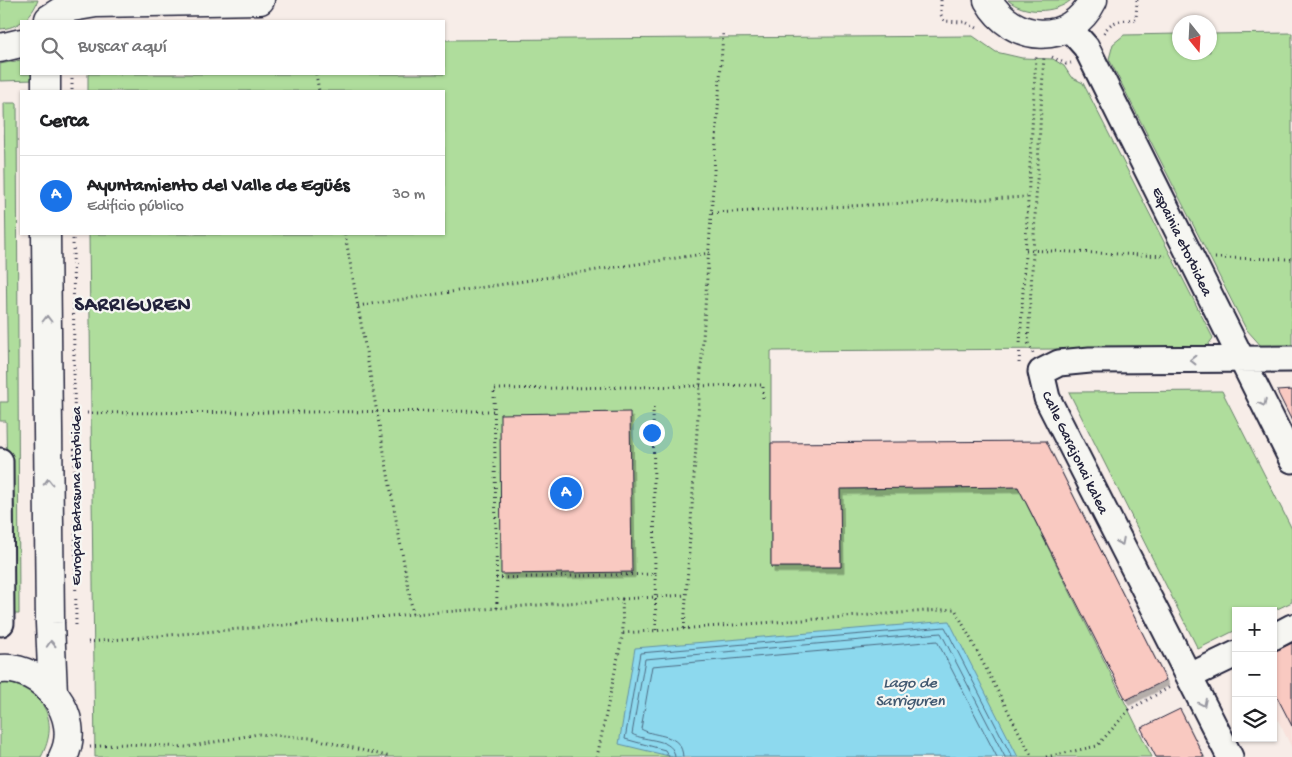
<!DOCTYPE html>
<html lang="es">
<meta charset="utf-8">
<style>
:root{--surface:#fff;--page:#f6f6f6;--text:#202124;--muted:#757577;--line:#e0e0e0;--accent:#1a73e8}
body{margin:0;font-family:"Gochi Hand",sans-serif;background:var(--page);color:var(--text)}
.controls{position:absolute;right:15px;bottom:15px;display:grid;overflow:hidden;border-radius:0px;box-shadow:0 1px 4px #0004}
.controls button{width:45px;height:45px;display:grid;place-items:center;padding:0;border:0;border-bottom:1px solid var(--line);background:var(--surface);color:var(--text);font:25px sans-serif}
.compass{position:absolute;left:1172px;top:15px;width:45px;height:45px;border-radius:50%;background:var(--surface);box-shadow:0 1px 4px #0004;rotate:162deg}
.you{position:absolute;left:651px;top:432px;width:18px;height:18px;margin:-12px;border:4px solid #fff;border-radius:50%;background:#1a73e8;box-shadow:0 0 0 8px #1a73e833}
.badge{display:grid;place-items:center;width:32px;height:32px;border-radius:50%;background:var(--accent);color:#fff;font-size:16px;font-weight:700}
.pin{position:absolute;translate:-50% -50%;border:2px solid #fff;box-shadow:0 1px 5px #0006}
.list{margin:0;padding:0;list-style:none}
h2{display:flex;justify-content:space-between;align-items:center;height:65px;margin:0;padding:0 20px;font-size:21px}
h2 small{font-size:16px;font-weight:400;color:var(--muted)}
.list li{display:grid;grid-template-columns:32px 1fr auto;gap:15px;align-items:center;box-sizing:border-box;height:80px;padding:0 20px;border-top:1px solid var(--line)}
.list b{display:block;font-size:19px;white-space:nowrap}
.list p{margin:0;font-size:16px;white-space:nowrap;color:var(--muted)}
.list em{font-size:16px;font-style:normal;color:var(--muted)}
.icon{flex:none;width:28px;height:28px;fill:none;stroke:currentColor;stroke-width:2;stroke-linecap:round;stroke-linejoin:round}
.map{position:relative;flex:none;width:1292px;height:757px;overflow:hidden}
.search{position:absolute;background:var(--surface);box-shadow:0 1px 4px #0004;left:20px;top:20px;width:425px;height:55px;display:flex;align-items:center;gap:12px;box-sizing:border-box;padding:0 18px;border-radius:0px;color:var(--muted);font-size:19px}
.panel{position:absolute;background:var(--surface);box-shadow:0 1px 4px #0004;left:20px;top:90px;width:425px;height:145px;border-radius:0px}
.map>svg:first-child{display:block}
.built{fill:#f8e2dc}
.green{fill:#afdd9c;stroke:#68806c}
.water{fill:#8dd9ee;stroke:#6290a6}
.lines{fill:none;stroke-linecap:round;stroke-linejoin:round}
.shore{stroke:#4d6b83;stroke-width:1}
.building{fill:#f9c9c1;stroke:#22223b;filter:url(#shadow)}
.street-casing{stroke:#22223b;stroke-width:29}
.secondary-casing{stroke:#22223b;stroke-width:31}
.path{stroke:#22223b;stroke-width:3;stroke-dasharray:1 4;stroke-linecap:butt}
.street{stroke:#f6f6f2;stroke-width:25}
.secondary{stroke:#f6f6f2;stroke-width:28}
.oneway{stroke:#9797a0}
.labels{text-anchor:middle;stroke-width:4.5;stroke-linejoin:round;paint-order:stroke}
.street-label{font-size:15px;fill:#22223b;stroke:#f6f6f2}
.water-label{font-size:16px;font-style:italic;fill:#425971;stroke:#f6f6f2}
.district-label{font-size:20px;font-weight:bold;letter-spacing:1px;fill:#22223b;stroke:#f6f6f2}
</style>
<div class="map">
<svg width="1292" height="757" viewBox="0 0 1292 757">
<defs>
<filter id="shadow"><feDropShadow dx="3" dy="5.5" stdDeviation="0" flood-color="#0004"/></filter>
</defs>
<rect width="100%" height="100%" fill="#f7ede8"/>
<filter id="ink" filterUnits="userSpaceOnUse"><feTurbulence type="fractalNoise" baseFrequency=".02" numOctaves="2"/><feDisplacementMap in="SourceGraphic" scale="10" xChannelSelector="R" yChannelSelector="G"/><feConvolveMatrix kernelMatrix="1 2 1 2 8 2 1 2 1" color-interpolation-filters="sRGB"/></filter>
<g filter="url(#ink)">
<path class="built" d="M1292,643V748L1273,710V652Z"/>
<path class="green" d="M0,0H38C32,17 18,28 0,29Z
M1008,0H1071C1055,14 1023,14 1008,0Z
M1292,33V348H1263L1246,329L1109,59L1113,44L1124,35L1179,34L1180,52H1210V34Z
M973,36L996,52L1022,58L1053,59L1064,66L1071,77L1083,83L1213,338L1206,348L771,351V567H841L840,489L1018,487L1152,757H95L89,234H444V91H88V74H444V40Z
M21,60V74H35V80L0,81V64Z
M4,103H17L19,614H9L6,421H0V402H8Z
M1222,391L1292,529V602L1273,611H1236V630L1198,649L1069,392Z
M3,682C43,689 61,720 41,757H0V683Z"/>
<path class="water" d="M949,621L1018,757H673L619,744L635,648Z"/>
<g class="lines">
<path class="shore" d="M669,757L665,750L625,739L640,653L945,627L1012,757
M675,757C674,737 645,742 632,734L645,659L941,633L1005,757
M683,757C682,732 656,738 641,729L652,666L937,641L997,757"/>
</g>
<path class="building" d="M1292,390V421L1277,391Z
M630,412L632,572L501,574L500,414Z
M1046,441L1166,680L1126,700L1018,487L840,489L841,567H771V443Z
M1292,643V726L1273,689V652Z
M1180,709L1204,757H1156L1141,728Z"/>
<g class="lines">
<g class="street-casing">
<path id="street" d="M1068,27L1086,47L1292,460
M0,461L1,623
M1273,637L1292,627
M1190,676L1236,654
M1230,757L1047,398L1041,372L1059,363L1090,360L1292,359"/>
</g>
<g class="secondary-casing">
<path id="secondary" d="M988,0C1012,43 1070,47 1093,0
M49,19L66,8L96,3L260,0
M0,48L21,43
M46,74V91
M46,234L50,623L53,693
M0,669C43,664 84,717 63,757"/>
</g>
<path class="path" d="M941,0V15L944,21L965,22L977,28
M1104,33C1111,19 1123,21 1136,19L1137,0
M1052,57L1066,64L1071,63
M72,74V91
M316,74L319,91
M712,213L1027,197
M73,234L76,628
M345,234L413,614
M1026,250L1166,256
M1215,258L1292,259
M358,306L710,253
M1033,353L1028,343L1044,55
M1019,363L1036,57
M87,413L494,411
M655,574L656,631
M496,578L655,574L653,404
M622,599L686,595
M497,608L494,389L763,385V401
M684,629L723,33
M88,642L413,614L622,599L623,633L955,609L1032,757
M90,747L124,744L187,747L258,734L311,738L391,757
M597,757L623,633
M1046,757L1097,746L1129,710L1170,687"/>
<use href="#street" class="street"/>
<use href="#secondary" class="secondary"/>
</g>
<defs><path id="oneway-chevron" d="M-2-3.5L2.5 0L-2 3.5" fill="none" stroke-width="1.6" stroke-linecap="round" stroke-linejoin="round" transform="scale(1.25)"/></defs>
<g class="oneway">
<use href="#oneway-chevron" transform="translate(47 319) rotate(-90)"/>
<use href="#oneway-chevron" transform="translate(1193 360) rotate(-180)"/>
<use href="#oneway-chevron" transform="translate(1263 403) rotate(63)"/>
<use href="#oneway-chevron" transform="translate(48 482) rotate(-91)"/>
<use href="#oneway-chevron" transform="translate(1121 542) rotate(63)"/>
<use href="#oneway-chevron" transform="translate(51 644) rotate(-93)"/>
<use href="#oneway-chevron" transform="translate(1203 703) rotate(64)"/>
</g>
</g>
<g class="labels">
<g class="street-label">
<text transform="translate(1183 241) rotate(64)" y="5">Espainia etorbidea</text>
<text transform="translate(1076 452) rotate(64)" y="5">Calle Garajonai kalea</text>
<text transform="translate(75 496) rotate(-90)" y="5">Europar Batasuna etorbidea</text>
</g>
<g class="water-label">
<text x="910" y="687">Lago de<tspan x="910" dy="18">Sarriguren</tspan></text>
</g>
<g class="district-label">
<text x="133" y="310">SARRIGUREN</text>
</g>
</g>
</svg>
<div class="controls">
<button>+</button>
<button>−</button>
<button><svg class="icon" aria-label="layers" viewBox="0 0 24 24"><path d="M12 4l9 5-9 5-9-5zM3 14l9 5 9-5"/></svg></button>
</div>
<svg class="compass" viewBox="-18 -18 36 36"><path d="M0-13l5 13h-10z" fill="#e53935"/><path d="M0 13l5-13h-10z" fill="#757577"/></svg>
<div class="you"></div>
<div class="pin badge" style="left:566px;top:493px">A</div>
<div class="search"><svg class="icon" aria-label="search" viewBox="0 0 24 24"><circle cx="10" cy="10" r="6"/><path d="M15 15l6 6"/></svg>Buscar aquí</div>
<section class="panel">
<h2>Cerca<small></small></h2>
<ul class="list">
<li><span class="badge">A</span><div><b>Ayuntamiento del Valle de Egüés</b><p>Edificio público</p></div><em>30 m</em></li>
</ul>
</section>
</div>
